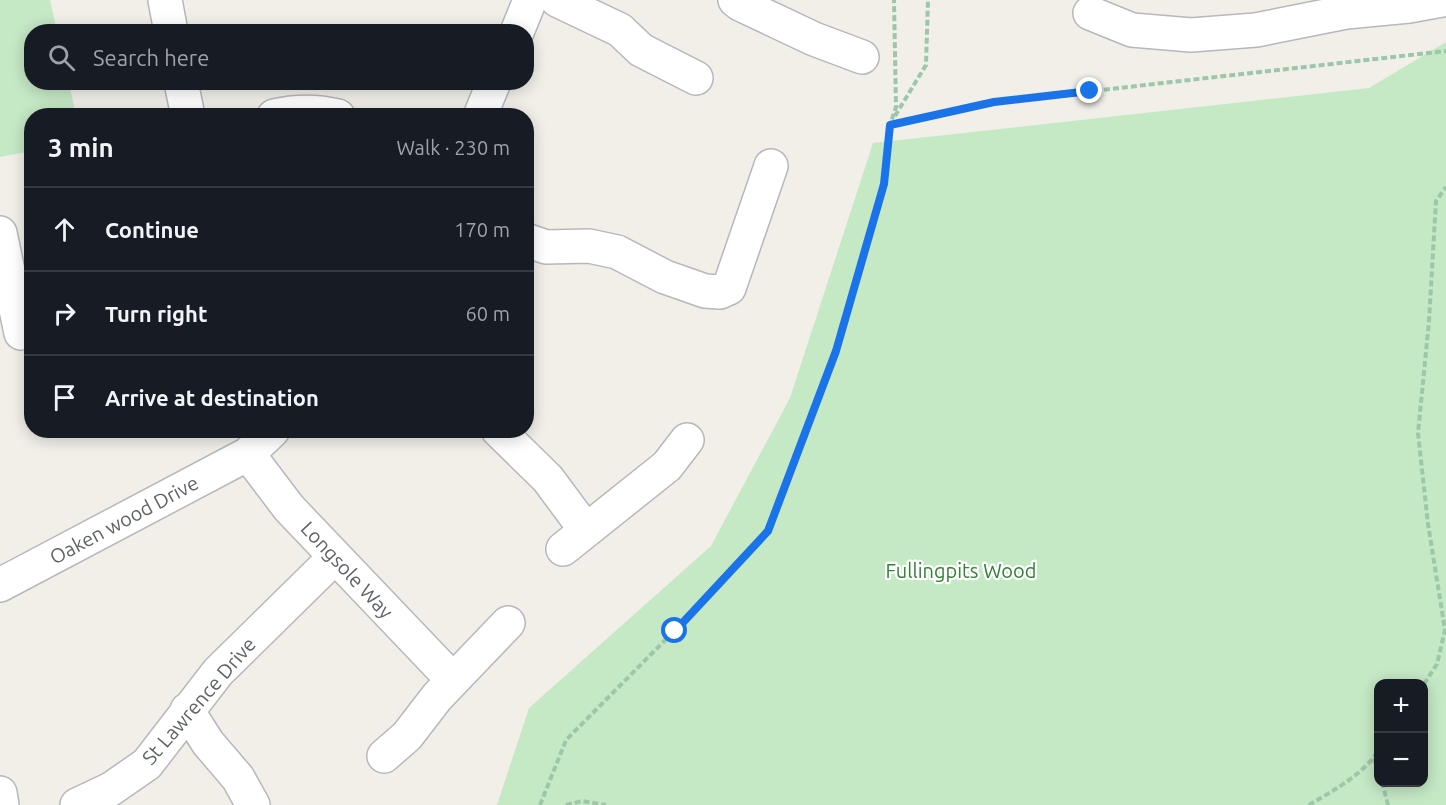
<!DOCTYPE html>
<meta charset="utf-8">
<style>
:root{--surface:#171b24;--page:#20242c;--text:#f1f3f6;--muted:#9ea1a6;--line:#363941}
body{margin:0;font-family:Ubuntu,sans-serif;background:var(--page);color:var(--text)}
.controls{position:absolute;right:18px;bottom:18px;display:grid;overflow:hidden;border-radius:12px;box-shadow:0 3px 15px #0003}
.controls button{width:54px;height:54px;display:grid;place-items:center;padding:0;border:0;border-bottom:2px solid var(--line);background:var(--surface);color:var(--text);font:30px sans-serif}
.stop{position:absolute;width:18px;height:18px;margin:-14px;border:4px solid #1a73e8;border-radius:50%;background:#fff}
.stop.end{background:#1a73e8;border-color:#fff;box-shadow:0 2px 6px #0008}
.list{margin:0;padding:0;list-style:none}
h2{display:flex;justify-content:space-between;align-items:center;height:78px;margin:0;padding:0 24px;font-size:26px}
h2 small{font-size:20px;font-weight:400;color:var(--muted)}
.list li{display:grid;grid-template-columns:39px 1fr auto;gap:18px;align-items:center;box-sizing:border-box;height:84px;padding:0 24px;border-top:2px solid var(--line)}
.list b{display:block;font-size:22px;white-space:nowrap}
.list em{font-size:20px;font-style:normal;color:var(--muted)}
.icon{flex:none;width:33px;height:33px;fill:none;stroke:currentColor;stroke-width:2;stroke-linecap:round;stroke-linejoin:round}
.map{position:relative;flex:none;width:1446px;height:805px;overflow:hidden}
.search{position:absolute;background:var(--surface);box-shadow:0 3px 15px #0003;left:24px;top:24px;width:510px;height:66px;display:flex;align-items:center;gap:15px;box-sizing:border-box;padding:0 21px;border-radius:24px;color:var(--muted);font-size:22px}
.panel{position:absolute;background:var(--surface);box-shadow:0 3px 15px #0003;left:24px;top:108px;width:510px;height:330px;border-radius:24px}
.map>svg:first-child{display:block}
.green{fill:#c5e8c5;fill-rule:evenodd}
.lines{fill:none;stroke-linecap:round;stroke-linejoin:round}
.minor-casing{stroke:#b5b8bc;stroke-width:36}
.path{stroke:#9cc7a9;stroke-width:4;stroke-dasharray:6 3;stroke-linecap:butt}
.minor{stroke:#fff;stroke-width:33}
.route{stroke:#1a73e8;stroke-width:8}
.labels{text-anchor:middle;stroke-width:4.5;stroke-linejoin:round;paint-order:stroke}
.street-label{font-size:20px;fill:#5f6368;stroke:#fff}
.park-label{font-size:20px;fill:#348238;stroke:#fff}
</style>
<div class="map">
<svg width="1446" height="805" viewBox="0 0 1446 805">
<rect width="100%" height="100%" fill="#f1efe8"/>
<path class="green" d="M0,0H50L57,31L32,32V82L69,83L76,115L32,116L31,151L0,157Z
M1446,42V805H497L529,708L711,546L790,398L873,143L1369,88ZM1378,684H1424V782H1378Z"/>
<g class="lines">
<g class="minor-casing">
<path id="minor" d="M165,0L171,32
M557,0L620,30L641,50L696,78
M735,0L740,4L814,39L862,57
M1346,12L1409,6L1442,0
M1090,13L1132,30L1191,35L1256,30L1346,12L1345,0
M517,32L530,0
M181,82L188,116
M274,116C295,111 317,111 338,116
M480,116L494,82
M0,233L21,333
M526,240L546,247L589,246L617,252L665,277L705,291L720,292L729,288L771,166
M498,430L548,479L585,529
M248,454L289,508L453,680
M563,549L667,466L687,440
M0,585L248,454L273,430
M187,710L208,743L238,778L253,805
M384,756L407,736L437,697L508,623
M0,793L2,805
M77,805L111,789L147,764L218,672L335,557"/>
</g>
<path class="path" d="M895,116L926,65L928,0
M891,124L995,102L1446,51
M1424,684L1437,664L1445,630L1428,524L1418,433L1429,321L1436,201L1446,187
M1374,758L1378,773
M1382,782L1388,805
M540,805L566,740L690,615L768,531L835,351L884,184L890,125L896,107L894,0
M566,805L582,801L606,805
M1309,805C1332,791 1363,775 1378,751"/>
<use href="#minor" class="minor"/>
</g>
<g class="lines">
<path class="route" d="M675,631L768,531L836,351L884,184L890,125L994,102L1090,91"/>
</g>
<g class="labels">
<g class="street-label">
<text transform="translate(124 520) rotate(-28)" y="7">Oaken wood Drive</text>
<text transform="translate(347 570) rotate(47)" y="7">Longsole Way</text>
<text transform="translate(199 701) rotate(-49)" y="7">St Lawrence Drive</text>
</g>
<g class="park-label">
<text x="961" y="578">Fullingpits Wood</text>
</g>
</g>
</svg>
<div class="controls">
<button>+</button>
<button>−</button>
</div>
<div class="stop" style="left:675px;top:631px"></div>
<div class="stop end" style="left:1090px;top:91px"></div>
<div class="search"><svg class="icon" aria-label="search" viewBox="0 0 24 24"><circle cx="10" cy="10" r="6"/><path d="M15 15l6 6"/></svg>Search here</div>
<section class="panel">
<h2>3 min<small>Walk · 230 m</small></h2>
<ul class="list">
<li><svg class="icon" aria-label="ahead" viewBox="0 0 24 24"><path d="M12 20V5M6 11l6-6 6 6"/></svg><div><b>Continue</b></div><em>170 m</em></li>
<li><svg class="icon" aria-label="right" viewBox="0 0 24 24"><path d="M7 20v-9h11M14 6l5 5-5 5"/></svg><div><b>Turn right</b></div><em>60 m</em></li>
<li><svg class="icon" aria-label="arrive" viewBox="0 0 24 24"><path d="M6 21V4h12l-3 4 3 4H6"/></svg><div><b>Arrive at destination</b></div></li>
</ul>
</section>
</div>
